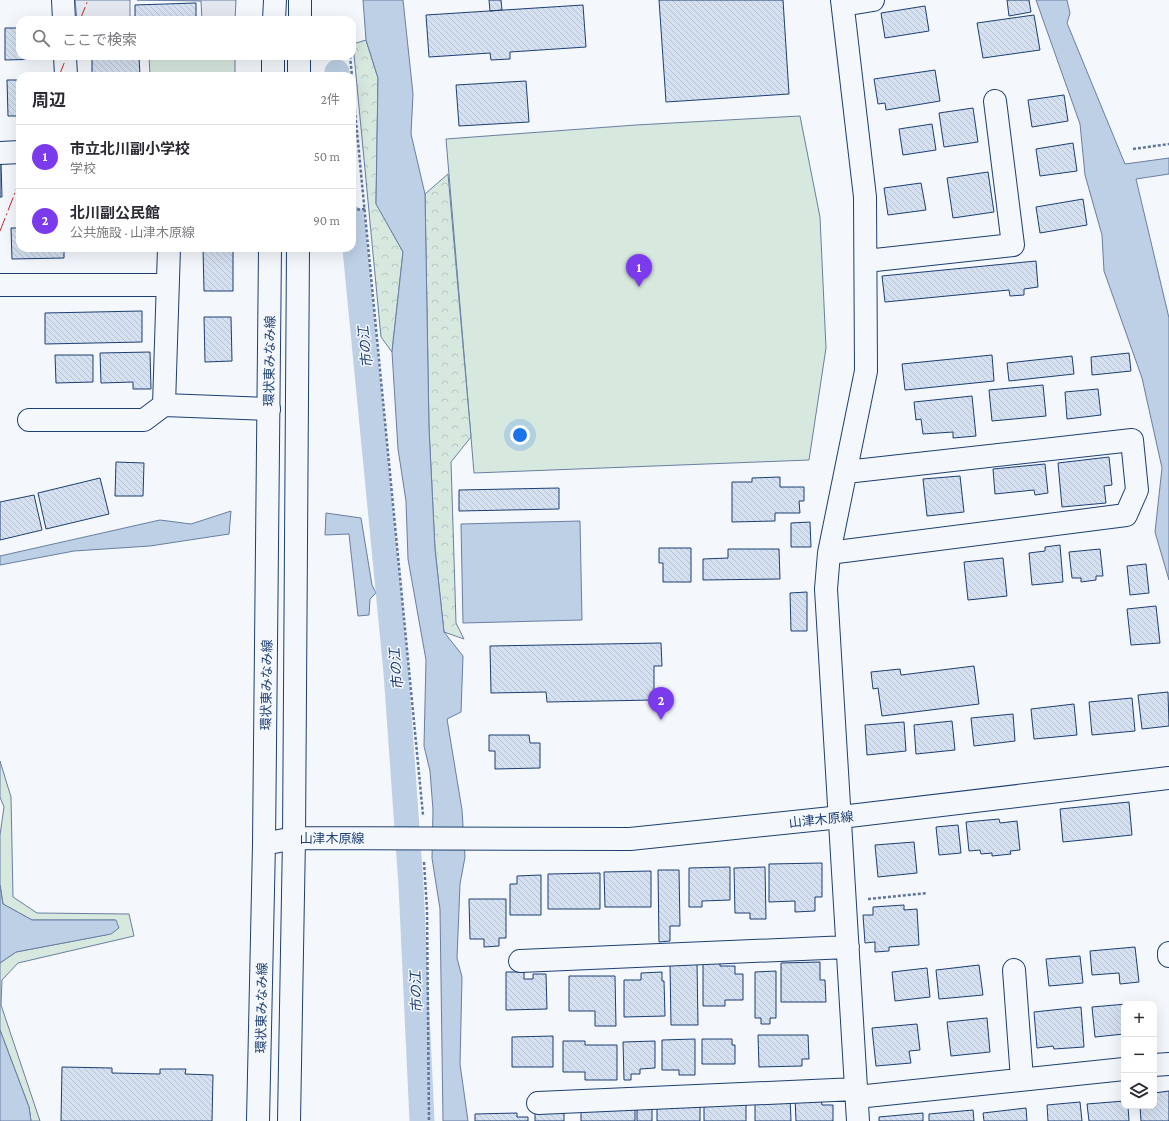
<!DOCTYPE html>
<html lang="ja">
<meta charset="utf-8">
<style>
:root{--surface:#fff;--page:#f2f2f3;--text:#2b2b33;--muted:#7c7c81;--line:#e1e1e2;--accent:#7c3aed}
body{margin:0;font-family:"Crimson Pro","Noto Sans JP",serif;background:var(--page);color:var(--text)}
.controls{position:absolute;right:12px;bottom:12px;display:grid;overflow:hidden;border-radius:8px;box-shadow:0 4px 16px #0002}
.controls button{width:36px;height:36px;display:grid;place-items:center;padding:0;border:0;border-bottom:1px solid var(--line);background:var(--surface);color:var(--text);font:20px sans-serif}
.you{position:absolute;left:520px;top:435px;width:14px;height:14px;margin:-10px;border:3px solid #fff;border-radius:50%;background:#1a73e8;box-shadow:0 0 0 6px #1a73e833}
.badge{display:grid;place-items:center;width:26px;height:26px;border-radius:50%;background:var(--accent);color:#fff;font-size:13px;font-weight:700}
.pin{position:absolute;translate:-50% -33px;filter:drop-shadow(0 1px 2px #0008)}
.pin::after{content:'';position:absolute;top:21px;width:14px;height:12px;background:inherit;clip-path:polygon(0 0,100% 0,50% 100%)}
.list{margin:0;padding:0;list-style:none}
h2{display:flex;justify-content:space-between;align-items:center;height:52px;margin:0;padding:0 16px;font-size:17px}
h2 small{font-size:13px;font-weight:400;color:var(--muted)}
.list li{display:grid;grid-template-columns:26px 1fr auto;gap:12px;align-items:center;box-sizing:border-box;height:64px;padding:0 16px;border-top:1px solid var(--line)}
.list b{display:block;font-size:15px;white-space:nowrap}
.list p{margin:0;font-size:13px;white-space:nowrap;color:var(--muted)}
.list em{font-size:13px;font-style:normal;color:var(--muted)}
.icon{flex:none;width:22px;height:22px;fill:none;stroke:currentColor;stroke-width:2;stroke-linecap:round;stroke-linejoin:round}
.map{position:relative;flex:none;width:1169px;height:1121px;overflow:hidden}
.search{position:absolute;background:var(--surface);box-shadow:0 4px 16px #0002;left:16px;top:16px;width:340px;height:44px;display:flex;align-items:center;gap:10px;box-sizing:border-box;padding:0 14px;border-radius:12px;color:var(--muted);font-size:15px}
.panel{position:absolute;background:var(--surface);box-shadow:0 4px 16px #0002;left:16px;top:72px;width:340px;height:180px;border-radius:12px}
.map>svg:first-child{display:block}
.green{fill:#d7e8df;stroke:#687fa3}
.forest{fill:url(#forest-crowns);stroke:#687fa3}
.parking{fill:#e3e8f0;stroke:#687fa3}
.water{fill:#bed0e5;stroke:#687fa3}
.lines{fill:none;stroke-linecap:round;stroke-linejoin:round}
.canal{stroke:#bed0e5;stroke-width:25}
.building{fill:url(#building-back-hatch);stroke:#1d3f73}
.street-casing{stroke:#1d3f73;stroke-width:24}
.secondary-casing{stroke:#1d3f73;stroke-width:24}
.path{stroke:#5e769c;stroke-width:2.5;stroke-dasharray:3 2;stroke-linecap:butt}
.street{stroke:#f4f7fb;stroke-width:22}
.secondary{stroke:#f4f7fb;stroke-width:22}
.power{stroke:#c62828;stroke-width:1;stroke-dasharray:14 3 2 3;stroke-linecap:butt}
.labels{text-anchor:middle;stroke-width:3;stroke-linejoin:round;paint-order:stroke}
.street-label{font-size:13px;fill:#1d3f73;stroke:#f4f7fb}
.water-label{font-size:14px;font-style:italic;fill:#1d3f73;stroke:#f4f7fb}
</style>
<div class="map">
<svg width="1169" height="1121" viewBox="0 0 1169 1121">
<defs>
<pattern id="forest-crowns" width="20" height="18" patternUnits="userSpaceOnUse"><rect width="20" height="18" fill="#d7e8df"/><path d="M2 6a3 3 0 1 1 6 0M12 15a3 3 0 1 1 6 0" fill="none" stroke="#b8c8c3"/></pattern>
<pattern id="building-back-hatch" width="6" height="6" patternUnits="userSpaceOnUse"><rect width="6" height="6" fill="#d5e0f0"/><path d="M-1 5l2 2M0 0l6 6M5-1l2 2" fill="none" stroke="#b6c1d1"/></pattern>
</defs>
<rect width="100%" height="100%" fill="#f4f7fb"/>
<path class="green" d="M149,56H235V76H150Z
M800,116L820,217L826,348L809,460L474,473L446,139L636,125Z
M0,761L11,797L13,897L37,913L129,914L134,936L18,963L2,980L1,1005L40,1121H31L29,1107L0,1030V963L16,952L110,934L115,920H32L3,904L0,885V835L4,807L0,797Z"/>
<path class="forest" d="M366,40L378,78L376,203L403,252L392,352L381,337L353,44Z
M448,174L471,437L451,462L456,623L464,639L444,632L435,549L429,428L425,194Z"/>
<path class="parking" d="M75,0H130V20H77Z
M137,0H236L235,20H202L201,1Z"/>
<path class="water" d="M363,0H403L413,94L411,134L425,194L429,428L435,549L444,632L463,656L461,712L447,719L462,810L465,857L460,884L457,958L462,977L460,1064L468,1121H443L440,909L432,858L433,810L430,771L424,746L426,660L408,559L406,501L398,449L392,352L403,252L376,204L378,78L366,40Z
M1036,0H1067L1070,13L1067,23L1125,164L1169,158V174L1136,179L1169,318V580L1155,532L1162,468L1142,378L1104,271L1102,235L1085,175L1080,124Z
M231,511L229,534L150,546L74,551L0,565V556L160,520L191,524Z
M326,513L361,518L372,585L376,593L370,599L369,615L358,616L349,534L325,535Z
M580,521L582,620L463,623L461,524Z
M0,885L3,904L32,920H116L119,928L111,934L16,952L0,963Z
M0,1030L29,1107L31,1121H0Z"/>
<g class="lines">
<path class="canal" d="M337,72V76
M352,218L396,672L411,885L422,1121"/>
</g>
<path class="building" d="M489,0H501L502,10L490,11Z
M659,0H783L789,94L666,102Z
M1007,0H1029L1031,12L1009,16Z
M196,3V20H135V5Z
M583,5L586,47L510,52V59L491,60L490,53L429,57L426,15Z
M925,6L929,31L885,38L881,13Z
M1034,15L1040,50L983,58L977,23Z
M5,28H20V56H44V59L5,60Z
M92,56H139L140,76H92Z
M935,70L940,101L886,110L885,103L878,104L874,79Z
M7,80H20V116H8Z
M526,81L529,122L459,126L456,85Z
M1064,95L1068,121L1032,127L1028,100Z
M973,108L978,142L944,147L939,113Z
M932,124L936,150L903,155L899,129Z
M1073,143L1077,171L1040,176L1036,149Z
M0,162H1L2,197H0Z
M988,172L994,212L953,218L947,178Z
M921,183L926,210L888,215L884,188Z
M1083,199L1087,225L1040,233L1036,207Z
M11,228H20V248H64V258L12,259Z
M94,248H148V250L94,251Z
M203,248H233V291H204Z
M1036,261L1038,287L1024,289V295L1010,296L1009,290L885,302L882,276Z
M142,311V342L45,344V313Z
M204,317H231L232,361L205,362Z
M150,352L151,389H133V382L101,383L100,353Z
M1129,353L1131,371L1092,375L1091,357Z
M55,355H93V382L56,383Z
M992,355L994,381L905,390L902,364Z
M1072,356L1074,374L1009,381L1007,363Z
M1043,385L1046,416L992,421L989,390Z
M1098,389L1101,415L1067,419L1065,392Z
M972,396L976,436L953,438V432L923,434L921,419L916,420L914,402Z
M1109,457L1112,485L1104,486L1106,503L1062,507L1058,463Z
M116,462L144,463L143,496H115Z
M1045,464L1048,493L1035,495L1034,490L995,494L993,469Z
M960,476L964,512L927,516L923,479Z
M780,477V487H804V501H799L800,513H775V521L732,522V482H752V478Z
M100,478L109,514L46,529L38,493Z
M559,488V509L459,511V490Z
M34,495L42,530L0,540V502Z
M810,522L811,547H791V523Z
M1060,545L1063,582L1032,585L1029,553L1045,551V547Z
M659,548H691V582H663V563H659Z
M728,549H779L780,579L703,580V559L728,558Z
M1100,549L1103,576H1096V580L1081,582V578H1072L1069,552Z
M1003,558L1007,596L968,600L964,562Z
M1146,564L1149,593L1130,595L1127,566Z
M807,592V631H791L790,593Z
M1156,606L1160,643L1131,645L1127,609Z
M661,643L662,666H654V700L547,702L546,692L491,693L490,646Z
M974,666L979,704L882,716L878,688L873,689L871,672L900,669L901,675Z
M1168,692L1169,726L1142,729L1138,695Z
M1132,698L1135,731L1092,735L1089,702Z
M1074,704L1077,735L1034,739L1031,709Z
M1013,714L1015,741L974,746L971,718Z
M952,721L955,750L916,754L914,725Z
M904,722L906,751L867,755L865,725Z
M489,735H529L530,743H540V768L495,769V751H489Z
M1129,802L1132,835L1063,842L1060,809Z
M999,819L1000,823L1017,821L1020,850L1010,851L1011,854L992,856V853L981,854L980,850L969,851L966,822Z
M958,825L961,853L939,855L936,827Z
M914,842L917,873L878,877L875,845Z
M822,863V897H815V911L795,912V901L769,902V864Z
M730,867V900L702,901V907H689V868Z
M765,867L766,919H750V913H735L734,868Z
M658,870H679L680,926H670V941L659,942Z
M651,871V907H605L604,872Z
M600,873V909H548V874Z
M541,875V915H510V884H517V876Z
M469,899H506V938H499V946L484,947V939H470Z
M904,905V910L917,909L919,945L889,947V951L875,952V942L865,943L863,915H873V907Z
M1135,947L1139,982L1120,984L1119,973L1092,975L1090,951Z
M1080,956L1083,983L1049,986L1046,959Z
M703,960H720V966H735V974H743V1000H725V1006H703Z
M697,962L698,1025H671L670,963Z
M820,962V980H825L826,1002H781V963Z
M979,965L983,995L939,999L936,970Z
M927,968L930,997L895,1001L892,972Z
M776,971V1018H770V1024H761V1018H755V972Z
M506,972H524V979H533V974H546L547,1009L506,1010Z
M662,972V981H664L665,1016L624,1017V980H641V973Z
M569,976H615L616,1026H595V1011H569Z
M1138,1003L1124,1004V1034L1095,1037L1092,1007Z
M1081,1007L1084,1047L1054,1049L1053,1046L1037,1048L1034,1012Z
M987,1018L990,1052L951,1056L947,1022Z
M917,1024L920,1050L909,1051L911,1063L876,1066L872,1028Z
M758,1035H808L809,1059H802V1066L759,1067Z
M553,1036V1067H512V1037Z
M695,1039V1075H679V1070H662V1040Z
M702,1039H732V1045H735V1064H702Z
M563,1041H585V1045H617V1080H585V1072H563Z
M655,1041V1068L640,1069V1074H631V1080H624L623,1042Z
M62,1067L112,1068V1073L160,1074V1069H186L185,1074L213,1075L212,1121H61Z
M1169,1091V1121H1141L1140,1106H1154V1093Z
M755,1097H790L791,1121H755Z
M795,1097H821L822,1105H833V1121H796Z
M746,1100V1121H704V1101Z
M1124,1101V1106H1128L1129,1121H1089L1087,1104Z
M1080,1102L1082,1121H1048L1047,1105Z
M637,1104H652V1121H637Z
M700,1105V1121H657V1106Z
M635,1107V1121H581V1108Z
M1026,1108L1027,1121H984L983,1113Z
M973,1110L974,1121H929V1114Z
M564,1112V1121H535V1113Z
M517,1113V1117H528V1121H475V1114Z
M923,1113V1121H879V1117Z"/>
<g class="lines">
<g class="street-casing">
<path id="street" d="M63,0L64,20
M842,0L865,197L866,371L829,553L826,589L858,1121
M843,5L873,0
M65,56L66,76
M0,153L20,152
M169,248L164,405L269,409
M866,261L1013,245L995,101
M0,285H167
M29,420H144L164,405
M829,553L1126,515L1137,490L1132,440L846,472
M1169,953V956
M520,961L848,947
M1014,970L1022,1079
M1154,1065L1169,1064
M857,1097L1124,1069
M538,1103L856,1089"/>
</g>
<g class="secondary-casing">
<path id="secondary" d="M274,20L275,0
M300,20V0
M273,76V56
M299,76V56
M264,844L294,838L630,839L841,817L1169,778
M258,1121L264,844L270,248
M289,1121L294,838L298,248"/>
</g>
<path class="path" d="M350,56L352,76
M352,80L423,815
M1133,149L1169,144
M352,210L365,209
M424,862L427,910L429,1121
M868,899L927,893"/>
<use href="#street" class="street"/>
<use href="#secondary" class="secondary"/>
<path class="power" d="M80,20L88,0
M59,76L67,56
M0,231L20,180"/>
</g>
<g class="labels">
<g class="street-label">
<text transform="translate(269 361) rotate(-89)" y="5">環状東みなみ線</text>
<text transform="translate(266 685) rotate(-89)" y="5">環状東みなみ線</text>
<text transform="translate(821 819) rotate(-6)" y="5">山津木原線</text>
<text x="332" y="843">山津木原線</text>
<text transform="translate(261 1008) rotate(-89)" y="5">環状東みなみ線</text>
</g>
<g class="water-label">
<text transform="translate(365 347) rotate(-96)" y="5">市の江</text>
<text transform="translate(396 669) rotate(-95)" y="5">市の江</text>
<text transform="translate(416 992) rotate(-93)" y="5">市の江</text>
</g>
</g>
</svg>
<div class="controls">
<button>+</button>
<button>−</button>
<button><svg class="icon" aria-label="layers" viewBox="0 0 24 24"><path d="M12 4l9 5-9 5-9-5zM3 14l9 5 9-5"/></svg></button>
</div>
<div class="you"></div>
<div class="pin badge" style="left:639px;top:287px">1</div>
<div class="pin badge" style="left:661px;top:720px">2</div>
<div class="search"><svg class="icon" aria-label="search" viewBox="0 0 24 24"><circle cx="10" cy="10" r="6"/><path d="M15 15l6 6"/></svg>ここで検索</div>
<section class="panel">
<h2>周辺<small>2件</small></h2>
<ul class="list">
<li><span class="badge">1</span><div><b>市立北川副小学校</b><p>学校</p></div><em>50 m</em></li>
<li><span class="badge">2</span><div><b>北川副公民館</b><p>公共施設 · 山津木原線</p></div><em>90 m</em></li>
</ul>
</section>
</div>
